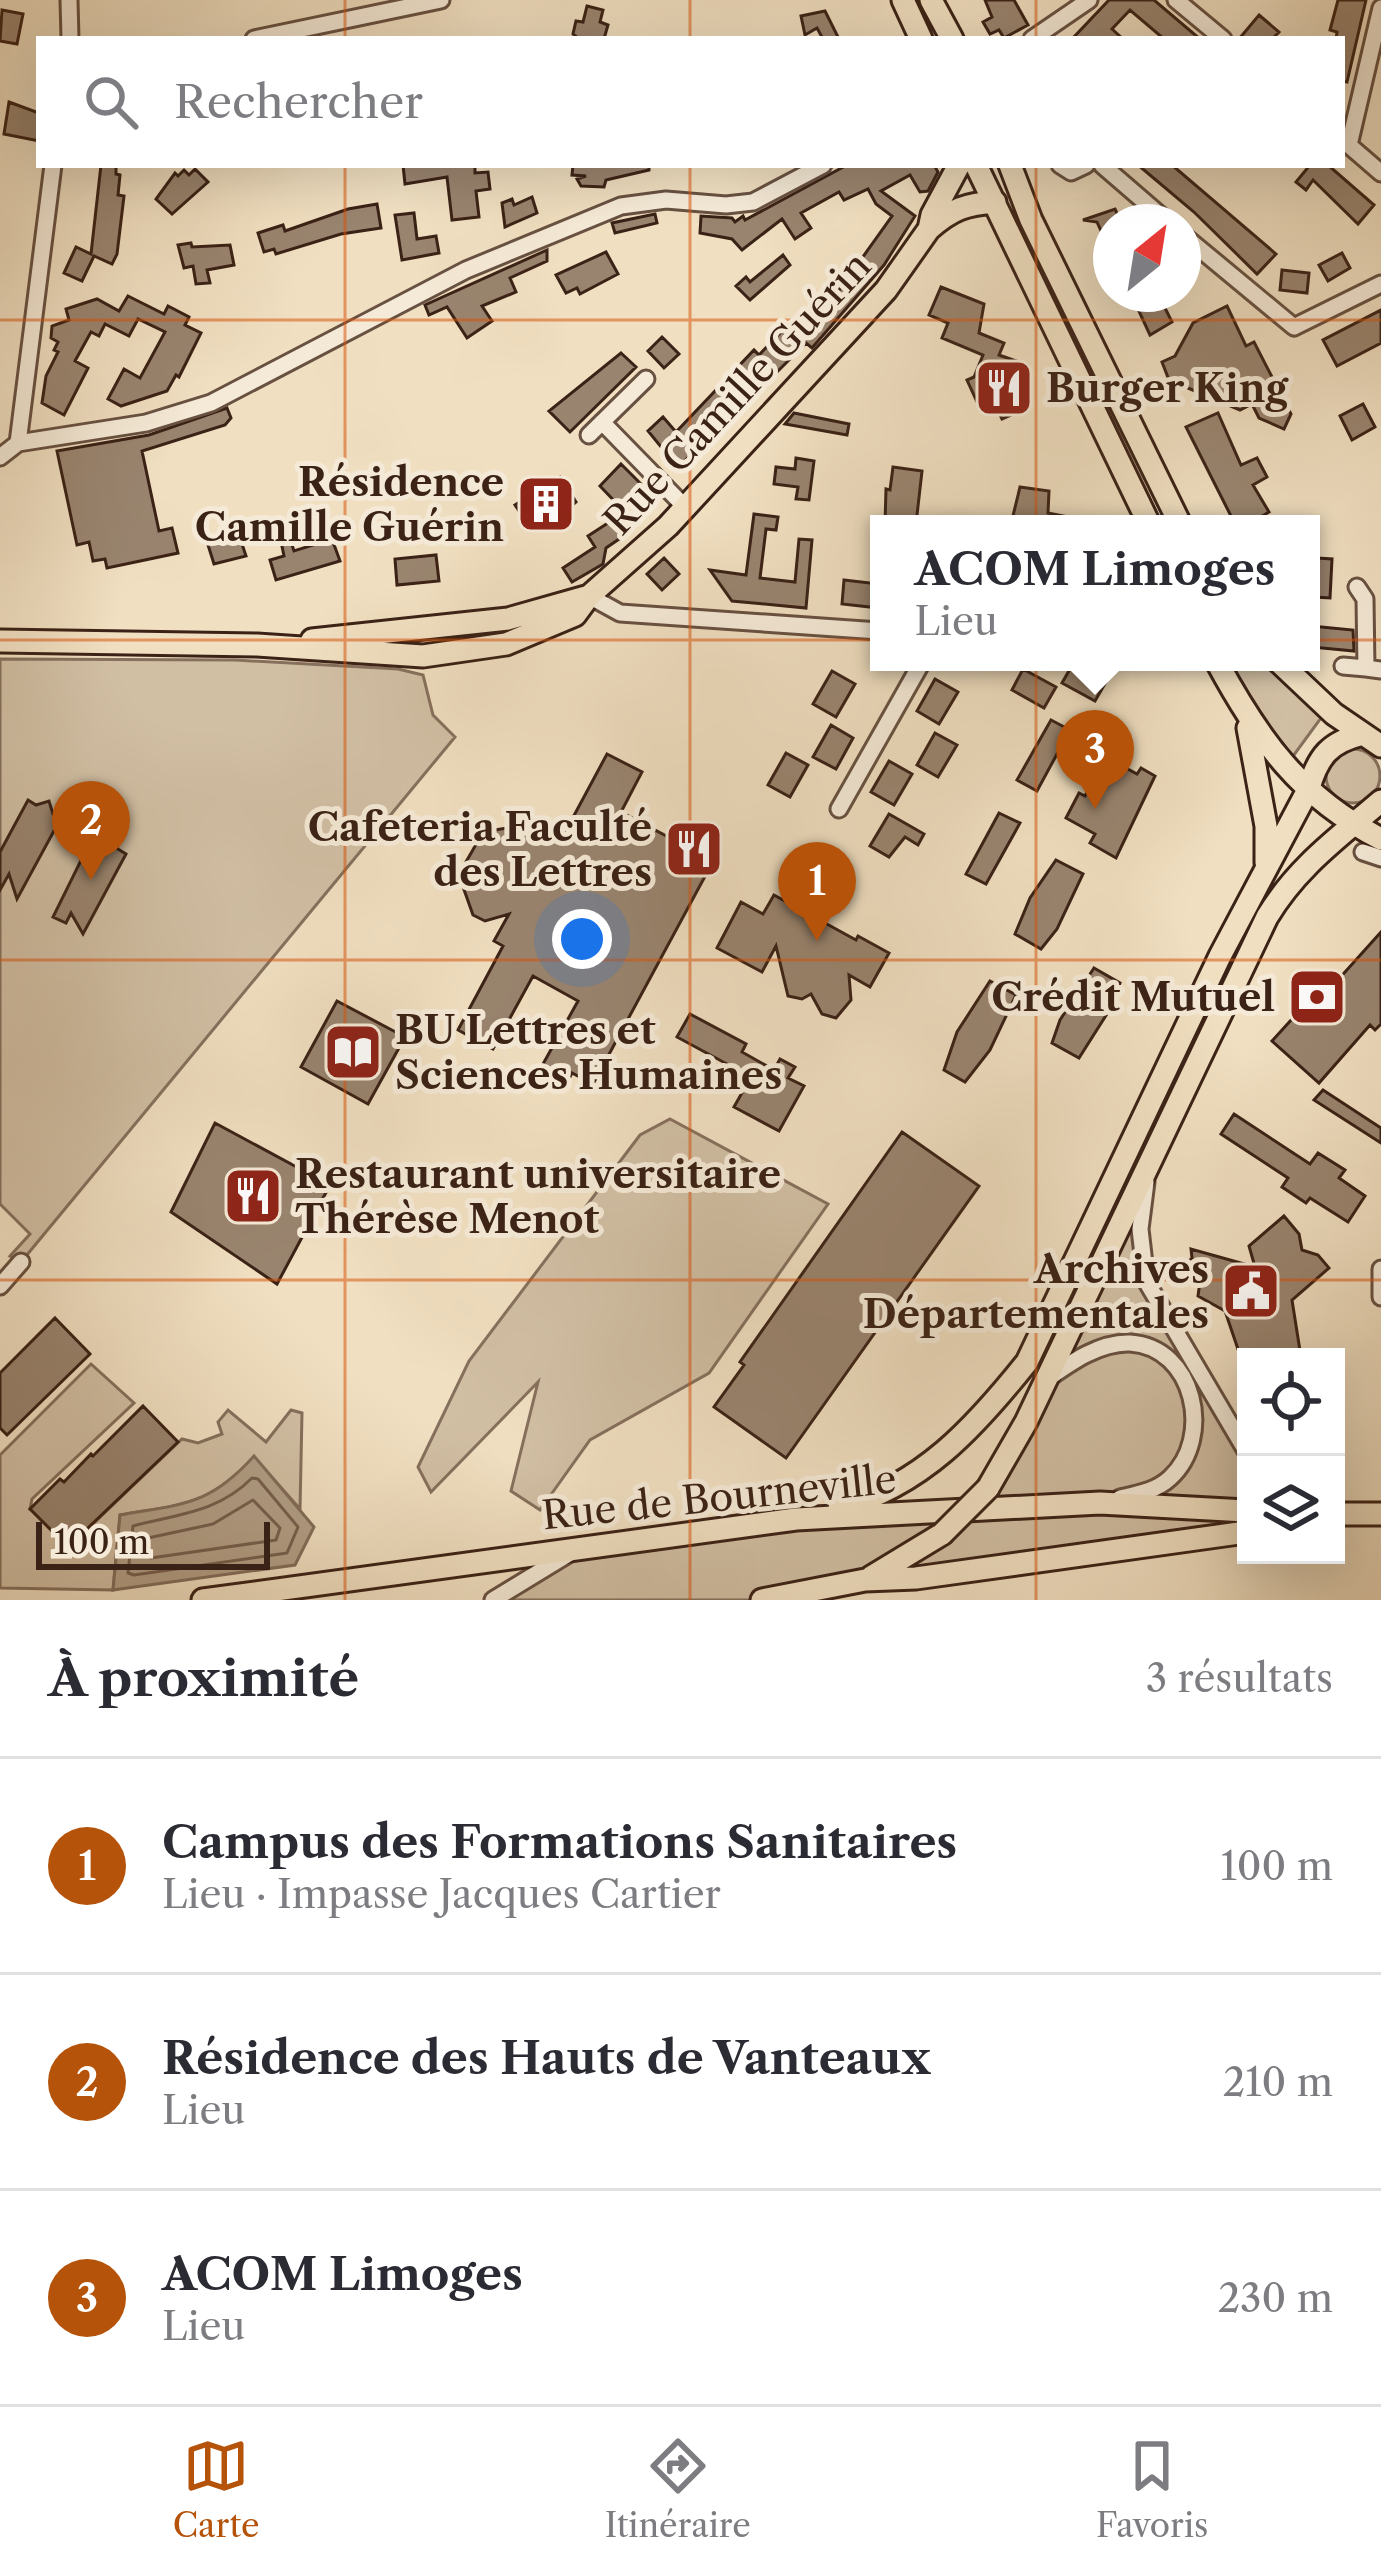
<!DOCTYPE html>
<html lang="fr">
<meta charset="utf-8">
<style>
:root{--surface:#fff;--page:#f7f7f7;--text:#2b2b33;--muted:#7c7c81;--line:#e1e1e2;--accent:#b45309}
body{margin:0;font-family:"Libre Caslon Text",serif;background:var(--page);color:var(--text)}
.controls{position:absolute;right:36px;bottom:36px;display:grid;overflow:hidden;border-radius:0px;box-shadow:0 12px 48px #0002}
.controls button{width:108px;height:108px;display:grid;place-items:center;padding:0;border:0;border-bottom:3px solid var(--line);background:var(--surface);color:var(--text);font:60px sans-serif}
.compass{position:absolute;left:1093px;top:204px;width:108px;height:108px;border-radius:50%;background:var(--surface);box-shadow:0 12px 48px #0002;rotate:30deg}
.scale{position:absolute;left:36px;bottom:30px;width:234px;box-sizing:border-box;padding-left:12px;border:6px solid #3b2216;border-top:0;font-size:33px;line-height:42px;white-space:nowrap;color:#3b2216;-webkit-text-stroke:9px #f5ead7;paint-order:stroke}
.you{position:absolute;left:582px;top:939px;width:42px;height:42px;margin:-30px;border:9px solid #fff;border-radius:50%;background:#1a73e8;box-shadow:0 0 0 18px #1a73e833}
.badge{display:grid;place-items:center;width:78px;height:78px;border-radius:50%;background:var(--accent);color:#fff;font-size:39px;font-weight:700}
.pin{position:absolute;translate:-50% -99px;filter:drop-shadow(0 3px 6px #0008)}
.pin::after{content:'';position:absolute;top:63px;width:42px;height:36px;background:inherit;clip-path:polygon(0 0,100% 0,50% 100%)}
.popup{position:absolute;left:870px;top:515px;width:450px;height:156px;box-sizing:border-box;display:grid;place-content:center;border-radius:0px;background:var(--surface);filter:drop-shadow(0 3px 9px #0005);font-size:39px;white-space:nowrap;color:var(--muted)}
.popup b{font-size:45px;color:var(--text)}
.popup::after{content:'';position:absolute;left:50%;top:100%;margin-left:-24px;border:24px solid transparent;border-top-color:var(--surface)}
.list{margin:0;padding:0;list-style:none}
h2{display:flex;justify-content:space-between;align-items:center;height:156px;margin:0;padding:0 48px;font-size:51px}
h2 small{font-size:39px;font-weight:400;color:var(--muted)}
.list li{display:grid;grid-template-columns:78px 1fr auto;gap:36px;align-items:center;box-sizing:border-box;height:216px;padding:0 48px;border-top:3px solid var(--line)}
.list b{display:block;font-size:45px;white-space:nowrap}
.list p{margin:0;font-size:39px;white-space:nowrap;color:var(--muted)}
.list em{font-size:39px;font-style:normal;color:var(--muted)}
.icon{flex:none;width:66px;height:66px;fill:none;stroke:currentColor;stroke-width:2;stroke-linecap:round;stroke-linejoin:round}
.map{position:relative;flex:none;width:1381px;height:1600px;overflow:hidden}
.search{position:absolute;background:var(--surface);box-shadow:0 12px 48px #0002;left:36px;right:36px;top:36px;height:132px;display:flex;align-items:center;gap:30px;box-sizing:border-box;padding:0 42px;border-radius:0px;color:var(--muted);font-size:45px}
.sheet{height:804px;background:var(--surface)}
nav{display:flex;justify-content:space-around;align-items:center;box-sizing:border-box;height:168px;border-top:3px solid var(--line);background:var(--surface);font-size:33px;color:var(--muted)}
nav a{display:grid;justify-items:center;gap:6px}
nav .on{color:var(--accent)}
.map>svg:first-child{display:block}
.green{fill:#d1bfa4;stroke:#86705d;stroke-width:3}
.water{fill:#b29f87;stroke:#826d5a;stroke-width:3}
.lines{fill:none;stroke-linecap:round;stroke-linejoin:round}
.shore{stroke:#76604e;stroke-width:3}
.building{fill:#99846f;stroke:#3b2216;stroke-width:3}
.minor-casing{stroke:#685141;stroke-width:21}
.major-casing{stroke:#3b2216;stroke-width:27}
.minor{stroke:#f5ead7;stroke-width:15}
.major{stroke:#f0dfc1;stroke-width:21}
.major-bridge-casing{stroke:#3b2216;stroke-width:27;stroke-linecap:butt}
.major-bridge{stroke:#f0dfc1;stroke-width:21}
.grid{fill:none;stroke:#d7540d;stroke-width:3;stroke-opacity:0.55}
.labels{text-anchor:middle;stroke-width:10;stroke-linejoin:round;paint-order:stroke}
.poi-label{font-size:39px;font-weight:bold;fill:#3b2216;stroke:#f5ead7;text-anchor:end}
.street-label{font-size:39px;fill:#3b2216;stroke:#f5ead7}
</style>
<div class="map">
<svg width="1381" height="1600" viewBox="0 0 1381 1600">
<rect width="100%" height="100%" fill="#f0dfc1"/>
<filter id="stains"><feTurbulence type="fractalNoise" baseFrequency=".00167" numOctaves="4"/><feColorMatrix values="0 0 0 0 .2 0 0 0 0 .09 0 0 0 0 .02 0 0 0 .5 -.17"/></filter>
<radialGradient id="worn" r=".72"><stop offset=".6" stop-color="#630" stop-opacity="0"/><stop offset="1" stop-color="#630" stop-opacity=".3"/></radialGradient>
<path class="green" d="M0,659L235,660L398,669L423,675L433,715L455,737L21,1262L10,1256L30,1234L0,1204Z
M1228,662H1264L1321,718L1291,759L1260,720Z
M1326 776a27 27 0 1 1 54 0a27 27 0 1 1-54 0Z
M670,1119L828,1204L709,1373L590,1440L540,1510L511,1491L538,1382L431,1492L418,1467L469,1361L640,1135Z
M1147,1170L1146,1281L1246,1451V1532L762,1600H493L578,1549L965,1514L988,1488Z
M91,1364L134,1403L32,1499L30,1509L95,1522L182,1439L198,1443L222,1434L218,1422L228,1410L266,1442L291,1410L302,1413L300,1509L254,1457C210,1506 181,1504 120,1515L113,1590L0,1588V1455Z"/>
<path class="water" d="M254,1456L314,1527L295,1565L113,1590L120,1515C183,1504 209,1506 254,1456Z"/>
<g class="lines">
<path class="shore" d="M252,1478L258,1479L298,1527L287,1553L134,1575L128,1573L133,1526C178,1514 217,1513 252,1478Z
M253,1500L280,1528L276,1540L151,1558L144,1554L148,1538L213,1524Z"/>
</g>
<path class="building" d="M985,0H1014L1028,25L1004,38L999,30L990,34L983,22L992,17Z
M1109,0H1154L1200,39H1164L1130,10L1112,29L1123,39H1072Z
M1338,0H1366L1347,82L1342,81V39H1336L1337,32L1330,30Z
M587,6L603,10L600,22L608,25L604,39H579L573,34L576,21L583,22Z
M2,10L23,14L17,44L0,41Z
M825,11L839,39H823L817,28L805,35L801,16Z
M1259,15L1279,32L1272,39H1239Z
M9,102L39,113V141L4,134Z
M101,165L116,166V174L120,175L118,195L124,196L117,254L112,264L94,256L82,281L64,273L76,247L91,254Z
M403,165H475V173L488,172L490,189L476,191L479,217L452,220L447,177L405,184Z
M573,165H649V170L606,180L604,187L581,186L577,179L586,176L572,175Z
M847,165H934L938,172L928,191L920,192L910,175L881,191L915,216L884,265L812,348L806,343L753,396L750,392L680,466L675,464L648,431L663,417L676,432L754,350L759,355L782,331L785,334L834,284L840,289L892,216L876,204L868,189L844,200L839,192L801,213L811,228L795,239L782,219L742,250L732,239L700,233L701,216L732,218L735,222L743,216L745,220Z
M1138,165H1172L1276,254L1257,274L1194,212Z
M1310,165H1328L1374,205L1358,224L1313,180L1306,190L1296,182Z
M195,169L208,182L172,214L156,199L175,173L178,176L184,170L189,175Z
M532,197L537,213L505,227L502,203L512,199L514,205Z
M377,204L381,228L341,234L276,254L274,249L264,252L258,233L283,225L285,231L348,209Z
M1115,209L1121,222H1111V252L1097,222L1083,220Z
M414,213L417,239L436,236L439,253L402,260L395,215Z
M655,214L657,223L615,233L612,223Z
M191,243L192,247L230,245L234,265L207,270L210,283L196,284L193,266L184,268L178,245Z
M547,250V261L510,278L516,292L482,306L492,321L467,338L447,307L429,315L425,305Z
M606,252L618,274L580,294L577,288L566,293L556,275Z
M1342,253L1350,268L1328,281L1319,265Z
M783,255L790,265L750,300L736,286L746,277L750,282Z
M1282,270L1309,273L1307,293L1280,290Z
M941,287L984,304L979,333L1004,343L999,355L1019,362L1014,376L1029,407L1002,419L992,398L978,404L967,380L974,377L983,355L942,338L948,323L929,315Z
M1131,294H1158L1172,322L1150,335Z
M128,296L164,314L168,306L189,317L185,325L201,333L179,377L176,375L167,391L121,406L108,399L124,369L140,378L165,332L138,319L129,336L105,324L99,336L91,332L75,361L88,368L64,415L42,403L46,376L58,352L54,350L58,342L51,338L52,326L69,320L66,309L97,299L119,311Z
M1227,306L1246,346L1254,342L1291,414L1284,429L1259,418L1252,404L1240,410L1169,380L1162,362L1175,356L1193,323Z
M1381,310V343L1337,366L1323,340Z
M662,337L679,354L664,368L648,351Z
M621,353L636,367L570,432L549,411Z
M1363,404L1375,427L1352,440L1340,416Z
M227,408L231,418L225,425L142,451L159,531L172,528L178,553L107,568L105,559L93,561L89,542L77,545L57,451L149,435Z
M794,413L849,424L847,435L785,424Z
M1218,413L1241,465L1257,458L1267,477L1253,485L1269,512L1249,524H1235L1186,427Z
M796,458L814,461L809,500L796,499L798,487L774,484L776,467L795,469Z
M621,464L648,491L623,510L600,486Z
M893,467L922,471L916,524H885L886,489L890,490Z
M560,477L576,502L551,523L549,520L532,530L515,505Z
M1020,487L1049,491L1048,513L1073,518L1072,524H1011Z
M754,514L778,517L776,530L766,529L760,578L795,582L799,539L812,540L806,608L732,601L710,570L746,575Z
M611,521L622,537L606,548L603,564L572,582L563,568L595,547L588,536Z
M287,530L294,551L332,539L340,561L276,580L270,560L284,556L279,532Z
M239,535L246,556L214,564L208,545Z
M436,555L439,581L397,585L395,559Z
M664,558L679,574L662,590L647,574Z
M1317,558L1332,559L1330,598L1314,597Z
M844,580L879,584V608L842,604Z
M1311,626L1353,630L1354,651L1311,647Z
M1074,662H1090L1099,667L1102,662L1114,668L1095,701L1062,683Z
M1023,669L1056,687L1044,708L1012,690Z
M832,671L855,684L836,717L813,704Z
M935,679L958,692L939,724L917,711Z
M1051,720L1070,730L1037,791L1017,780Z
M831,725L853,738L836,769L813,757Z
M935,733L957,745L938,777L917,765Z
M786,753L808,765L790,797L768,785Z
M607,754L642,772L621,812L676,841L680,834L717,854L593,1084L572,1073L563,1090L547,1081L544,1087L533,1082L578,1001L533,976L493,1049L458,1030L503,946L494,941L509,914L485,921L473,915L462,884L463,867L478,841L495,830L524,825L550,839L555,832L563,836Z
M1106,757L1137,774L1141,768L1155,776L1116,858L1090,843L1095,834L1066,818L1079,793L1085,796Z
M889,761L912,774L894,805L871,792Z
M28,800L36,805L49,801L53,814L61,818L17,899L9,874L0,890V852Z
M999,813L1020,823L986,884L966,874Z
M889,814L924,834L918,845L905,837L889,857L870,846Z
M93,836L102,841L113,836L118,849L126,854L83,934L71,913L66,923L53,917Z
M1056,860L1083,874L1057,929L1041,949L1015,934L1030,898Z
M774,895L856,940L858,936L889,953L870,987L849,975L851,1000L836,1018L822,1014L811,994L802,999L788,996L776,946L762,972L717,948L741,902L763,914Z
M1381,932V1024L1375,1030L1370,1025L1319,1083L1272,1041L1322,986L1328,991Z
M1094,968L1120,983L1112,1006L1079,1058L1052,1043L1060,1020Z
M990,981L1016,995L990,1050L965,1082L944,1070L957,1032Z
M337,1001L405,1037L368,1104L301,1067Z
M690,1014L746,1044L742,1052L774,1070L780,1059L795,1067L788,1078L804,1086L779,1131L734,1107L751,1077L677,1037Z
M1323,1090L1381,1128V1143L1314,1100Z
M1234,1114L1310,1164L1318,1153L1345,1170L1339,1178L1365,1196L1348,1222L1310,1198L1306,1203L1282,1187L1288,1178L1221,1134Z
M215,1123L330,1185L277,1284L171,1212Z
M902,1132L979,1186L786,1458L714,1407L744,1365L740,1362Z
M1284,1216L1299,1234L1302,1250L1318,1255L1329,1268L1292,1300L1301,1357H1262L1260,1352L1240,1355L1225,1311L1198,1296L1201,1274L1182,1268L1192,1258L1191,1249L1255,1267L1249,1246Z
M55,1318L90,1354L7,1435L0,1428V1373Z
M143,1406L178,1442L68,1547L30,1509L60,1479L64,1482L91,1454L93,1456Z"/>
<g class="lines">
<g class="minor-casing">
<path id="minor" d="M69,0L70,39
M1176,0L1223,39
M254,39L441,0
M1032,39L1089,0
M1344,141L1381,173
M1349,145L1381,8
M1060,165L1071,172L1086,165
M1102,165L1168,222
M1183,235L1294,327L1381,284
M602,422L685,507
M589,435L646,379
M18,443L53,165
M0,457L18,443L146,423L211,403L466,270L621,206L666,200L726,205L753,202L823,165
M1357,587L1365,599L1366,668L1381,670
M589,596L620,613L879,631
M1343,666L1366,668
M839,809L922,662
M1363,852L1381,858
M1146,1182L1140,1229L1146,1281L1246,1451
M1381,1269V1297
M0,1286L21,1262
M1046,1380C1070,1363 1099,1342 1130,1343C1195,1347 1214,1438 1170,1478C1156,1491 1138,1494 1120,1498
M493,1600L570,1553"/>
</g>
<g class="major-casing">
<path id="major" d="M903,0L921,39
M931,0L952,39
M976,165L1149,524
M1010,165L1031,220L1180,524
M929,229C952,209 966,204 995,202
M312,640L508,619L589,596
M0,641L257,645L423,656L506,644L575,615L589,596L668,526L886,290L929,229L932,215L959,165
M1217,662C1259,740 1300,797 1381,839
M1279,662L1334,714L1381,746
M1248,728L1266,826V863
M988,1488L1026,1422L1267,917C1297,867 1338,838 1381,801
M839,1508C922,1486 975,1427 1027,1362L1220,956L1309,788C1318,756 1330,742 1363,734
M1336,1514H1381
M871,1577L942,1534
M203,1600L796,1519L1100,1503L1246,1511
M762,1600L865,1580L916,1578L1246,1532"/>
</g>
<use href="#minor" class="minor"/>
<use href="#major" class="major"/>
<g class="major-bridge-casing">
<path id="major-bridge" d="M942,1534L988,1488"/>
</g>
<use href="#major-bridge" class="major-bridge"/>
</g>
<path class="grid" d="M345,0V39M690,0V39M1036,0V39M345,165V1600M690,165V1600M1036,165V1600M0,320H1381M0,640H1381M0,960H1381M0,1280H1381"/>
<defs>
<g id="restaurant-square" transform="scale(3)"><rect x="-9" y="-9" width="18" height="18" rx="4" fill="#8f2418" stroke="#f5ead7"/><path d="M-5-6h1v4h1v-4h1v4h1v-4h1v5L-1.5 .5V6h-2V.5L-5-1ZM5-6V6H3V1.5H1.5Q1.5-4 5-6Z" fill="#fff"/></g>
<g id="building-square" transform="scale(3)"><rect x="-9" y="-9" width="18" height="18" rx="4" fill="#8f2418" stroke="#f5ead7"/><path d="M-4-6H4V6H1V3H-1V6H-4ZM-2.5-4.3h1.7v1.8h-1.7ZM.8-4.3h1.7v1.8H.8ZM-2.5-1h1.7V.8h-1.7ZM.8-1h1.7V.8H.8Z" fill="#fff"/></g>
<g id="bank-square" transform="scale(3)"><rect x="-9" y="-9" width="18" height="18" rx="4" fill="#8f2418" stroke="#f5ead7"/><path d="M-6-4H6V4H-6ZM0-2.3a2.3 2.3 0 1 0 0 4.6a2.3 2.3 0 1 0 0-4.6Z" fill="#fff"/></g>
<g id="library-square" transform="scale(3)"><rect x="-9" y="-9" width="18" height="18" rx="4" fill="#8f2418" stroke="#f5ead7"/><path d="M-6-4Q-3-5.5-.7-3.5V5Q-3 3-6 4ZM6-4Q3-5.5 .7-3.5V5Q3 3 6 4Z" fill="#fff"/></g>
<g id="civic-square" transform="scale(3)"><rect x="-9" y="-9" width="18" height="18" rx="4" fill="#8f2418" stroke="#f5ead7"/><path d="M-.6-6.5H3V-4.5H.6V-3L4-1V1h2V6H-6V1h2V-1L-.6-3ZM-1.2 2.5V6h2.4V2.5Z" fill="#fff"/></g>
</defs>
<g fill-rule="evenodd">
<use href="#restaurant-square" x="1004" y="388"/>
<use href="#building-square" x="546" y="504"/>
<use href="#restaurant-square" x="694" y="849"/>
<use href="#bank-square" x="1317" y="997"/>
<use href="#library-square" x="353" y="1052"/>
<use href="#restaurant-square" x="253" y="1196"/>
<use href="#civic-square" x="1251" y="1291"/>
</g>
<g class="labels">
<g class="poi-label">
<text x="1046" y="402" text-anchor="start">Burger King</text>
<text x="504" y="496">Résidence<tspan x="504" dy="45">Camille Guérin</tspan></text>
<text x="652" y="841">Cafeteria Faculté<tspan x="652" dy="45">des Lettres</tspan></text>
<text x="1275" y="1011">Crédit Mutuel</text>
<text x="395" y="1044" text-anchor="start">BU Lettres et<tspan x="395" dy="45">Sciences Humaines</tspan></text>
<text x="295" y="1188" text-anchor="start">Restaurant universitaire<tspan x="295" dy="45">Thérèse Menot</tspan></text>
<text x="1209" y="1283">Archives<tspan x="1209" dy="45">Départementales</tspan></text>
</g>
<g class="street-label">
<text transform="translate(737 393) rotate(-47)" y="14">Rue Camille Guérin</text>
<text transform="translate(719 1497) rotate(-6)" y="14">Rue de Bourneville</text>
</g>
</g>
<rect width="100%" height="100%" filter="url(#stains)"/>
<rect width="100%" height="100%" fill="url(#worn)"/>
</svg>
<div class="controls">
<button><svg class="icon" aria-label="locate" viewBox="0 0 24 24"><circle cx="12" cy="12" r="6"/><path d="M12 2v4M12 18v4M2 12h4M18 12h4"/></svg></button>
<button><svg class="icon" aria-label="layers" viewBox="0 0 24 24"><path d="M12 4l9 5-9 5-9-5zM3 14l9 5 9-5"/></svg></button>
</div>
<svg class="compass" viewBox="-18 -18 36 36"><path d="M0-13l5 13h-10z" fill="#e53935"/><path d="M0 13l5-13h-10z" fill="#7c7c81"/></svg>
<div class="scale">100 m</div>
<div class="you"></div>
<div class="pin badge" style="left:817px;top:941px">1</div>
<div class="pin badge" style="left:91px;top:880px">2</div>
<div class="pin badge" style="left:1095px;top:809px">3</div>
<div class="popup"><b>ACOM Limoges</b>Lieu</div>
<div class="search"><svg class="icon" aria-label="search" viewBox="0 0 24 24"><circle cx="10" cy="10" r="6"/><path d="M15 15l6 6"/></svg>Rechercher</div>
</div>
<section class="sheet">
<h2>À proximité<small>3 résultats</small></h2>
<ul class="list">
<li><span class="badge">1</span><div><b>Campus des Formations Sanitaires</b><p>Lieu · Impasse Jacques Cartier</p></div><em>100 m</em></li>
<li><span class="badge">2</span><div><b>Résidence des Hauts de Vanteaux</b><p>Lieu</p></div><em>210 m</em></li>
<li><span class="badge">3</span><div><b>ACOM Limoges</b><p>Lieu</p></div><em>230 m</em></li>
</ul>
</section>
<nav>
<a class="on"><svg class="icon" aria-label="map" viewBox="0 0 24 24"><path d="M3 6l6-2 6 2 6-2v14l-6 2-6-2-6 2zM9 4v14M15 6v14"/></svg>Carte</a>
<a><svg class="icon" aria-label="directions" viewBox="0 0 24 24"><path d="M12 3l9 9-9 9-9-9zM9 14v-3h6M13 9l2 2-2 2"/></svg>Itinéraire</a>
<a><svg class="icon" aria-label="saved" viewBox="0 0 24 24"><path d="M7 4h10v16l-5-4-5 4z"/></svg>Favoris</a>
</nav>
